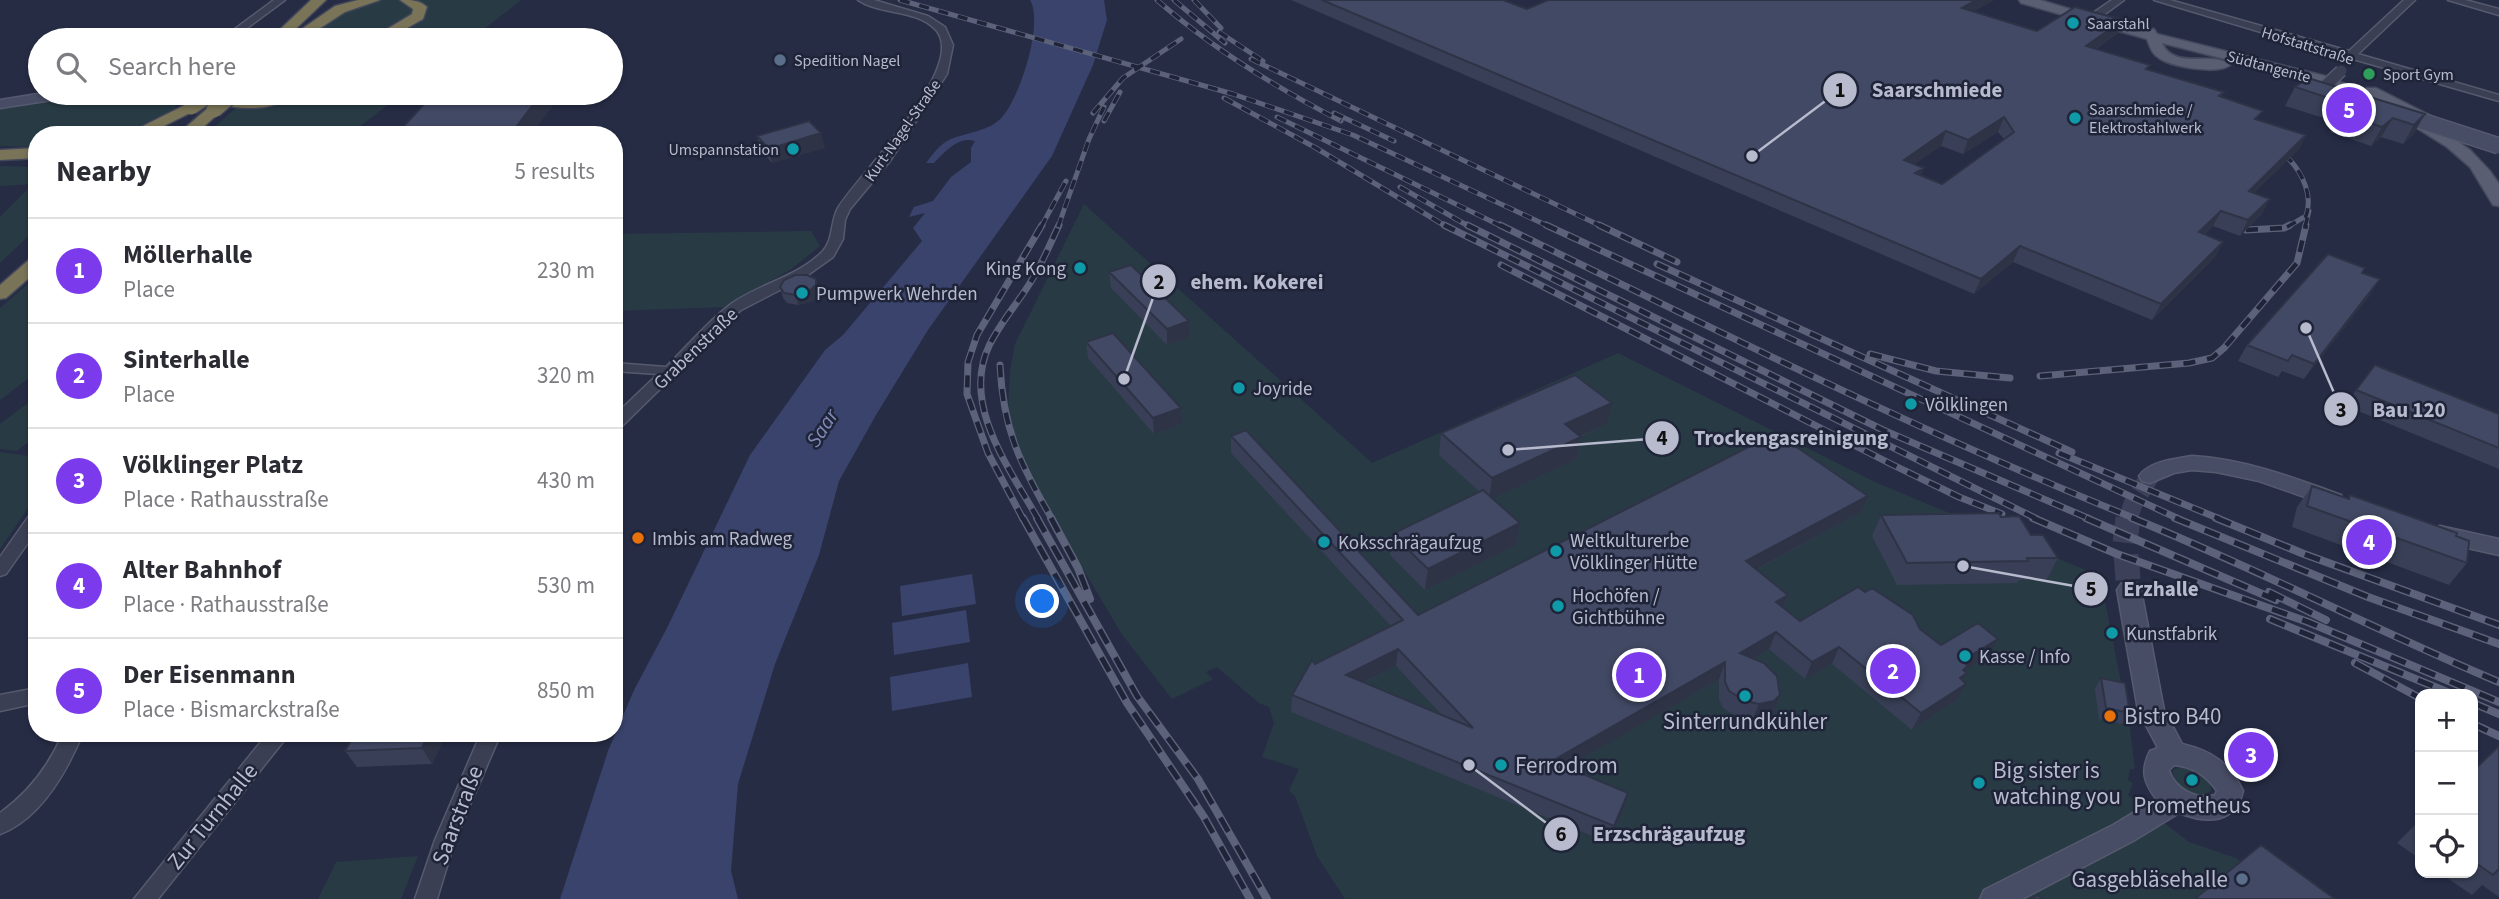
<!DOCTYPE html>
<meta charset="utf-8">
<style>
:root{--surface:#fff;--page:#f7f7f7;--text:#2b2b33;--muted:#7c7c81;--line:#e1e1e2;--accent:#7c3aed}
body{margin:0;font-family:"Source Sans 3",sans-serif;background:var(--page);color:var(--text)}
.controls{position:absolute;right:21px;bottom:21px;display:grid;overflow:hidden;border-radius:14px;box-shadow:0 2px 5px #0004}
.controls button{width:63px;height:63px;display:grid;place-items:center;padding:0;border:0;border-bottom:2px solid var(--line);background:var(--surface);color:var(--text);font:35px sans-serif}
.you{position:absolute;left:1043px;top:602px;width:24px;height:24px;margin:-18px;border:5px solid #fff;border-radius:50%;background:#1a73e8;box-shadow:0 0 0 10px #1a73e833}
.badge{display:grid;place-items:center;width:46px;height:46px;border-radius:50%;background:var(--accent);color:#fff;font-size:23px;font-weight:700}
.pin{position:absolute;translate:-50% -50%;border:4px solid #fff;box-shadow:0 2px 7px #0006}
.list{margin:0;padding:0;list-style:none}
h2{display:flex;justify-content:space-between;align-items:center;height:91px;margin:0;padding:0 28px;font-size:30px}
h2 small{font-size:23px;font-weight:400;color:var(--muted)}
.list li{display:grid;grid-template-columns:46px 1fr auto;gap:21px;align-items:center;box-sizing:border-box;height:105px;padding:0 28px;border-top:2px solid var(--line)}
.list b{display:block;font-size:26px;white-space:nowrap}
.list p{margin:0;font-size:23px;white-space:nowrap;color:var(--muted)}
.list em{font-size:23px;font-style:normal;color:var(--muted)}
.icon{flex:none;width:38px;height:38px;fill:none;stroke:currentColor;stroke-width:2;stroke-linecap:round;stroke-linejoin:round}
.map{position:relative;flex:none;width:2499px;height:899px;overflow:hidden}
.search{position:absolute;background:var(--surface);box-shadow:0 2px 5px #0004;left:28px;top:28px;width:595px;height:77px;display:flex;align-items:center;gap:18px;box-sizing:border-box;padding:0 24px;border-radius:38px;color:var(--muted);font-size:26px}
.panel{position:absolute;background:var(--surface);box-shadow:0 2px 5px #0004;left:28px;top:126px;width:595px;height:616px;border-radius:28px}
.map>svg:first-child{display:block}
.green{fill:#283b45}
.water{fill:#39436b}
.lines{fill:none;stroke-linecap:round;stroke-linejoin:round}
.secondary-tunnel-far1{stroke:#3c4159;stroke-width:19;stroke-dasharray:19 10;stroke-linecap:butt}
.secondary-tunnel{stroke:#3c4159;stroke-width:25;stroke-dasharray:25 12;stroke-linecap:butt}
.street-casing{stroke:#565a6e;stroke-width:3}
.secondary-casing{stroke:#565a6e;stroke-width:3}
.primary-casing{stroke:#44485d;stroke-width:3}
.highway-casing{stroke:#42475b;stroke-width:3}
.street{fill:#3a3f53;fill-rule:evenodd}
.secondary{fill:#484d66;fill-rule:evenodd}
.primary{fill:#595e73;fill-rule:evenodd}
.highway{fill:#797457;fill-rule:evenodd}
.rail-far2-casing{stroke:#5c627a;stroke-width:5}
.rail-far1-casing{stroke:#5c627a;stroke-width:7}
.rail-casing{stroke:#5c627a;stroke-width:8}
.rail-far2{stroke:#1f2439;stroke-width:3.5;stroke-dasharray:10;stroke-linecap:butt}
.rail-far1{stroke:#1f2439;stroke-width:4.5;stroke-dasharray:12;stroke-linecap:butt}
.rail{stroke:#1f2439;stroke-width:5;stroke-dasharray:16;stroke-linecap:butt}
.street-bridge-casing{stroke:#565a6e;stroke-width:14;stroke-linecap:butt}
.secondary-bridge-casing{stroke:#565a6e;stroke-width:18;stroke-linecap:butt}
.highway-bridge-casing{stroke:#42475b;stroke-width:18;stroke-linecap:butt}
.street-bridge{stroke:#3a3f53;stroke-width:11}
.secondary-bridge{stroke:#484d66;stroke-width:15}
.highway-bridge{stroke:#797457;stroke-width:15}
.wall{fill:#393f56;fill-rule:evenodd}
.shaded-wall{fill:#2e3346}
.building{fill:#424964;stroke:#2e3346;stroke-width:2;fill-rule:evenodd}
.culture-dot{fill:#0f9aa8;stroke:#1f2439;stroke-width:2.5}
.service-dot{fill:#5c6f8a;stroke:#1f2439;stroke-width:2.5}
.leisure-dot{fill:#2e9e5b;stroke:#1f2439;stroke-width:2.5}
.food-dot{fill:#e8710a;stroke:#1f2439;stroke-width:2.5}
.labels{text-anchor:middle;stroke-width:5;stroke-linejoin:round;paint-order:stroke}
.far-poi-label{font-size:16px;fill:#b8bbcd;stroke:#1f2439;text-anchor:start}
.far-street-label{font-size:16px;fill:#b8bbcd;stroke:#1f2439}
.poi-label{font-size:19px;fill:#b8bbcd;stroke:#1f2439;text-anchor:start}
.street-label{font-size:19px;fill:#b8bbcd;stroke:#1f2439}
.water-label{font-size:21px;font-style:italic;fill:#7e8ab5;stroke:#1f2439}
.near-poi-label{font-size:23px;fill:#b8bbcd;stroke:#1f2439;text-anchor:start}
.near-street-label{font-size:23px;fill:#b8bbcd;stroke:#1f2439}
.leader{fill:none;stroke:#b8bbcd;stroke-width:2.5}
.callout-dot{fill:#b8bbcd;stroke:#1f2439;stroke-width:2.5}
.mark-label{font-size:21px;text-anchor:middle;font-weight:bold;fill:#111}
.callout-label{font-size:21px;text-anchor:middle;font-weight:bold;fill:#b8bbcd;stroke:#1f2439;stroke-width:5;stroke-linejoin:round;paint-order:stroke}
</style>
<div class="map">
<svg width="2499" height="899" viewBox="0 0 2499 899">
<rect width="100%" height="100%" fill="#262c44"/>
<path class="green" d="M354,0H521L470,40H303L344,11Z
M142,93L179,96L175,109L120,135H37V147L0,146V109L94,96Z
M253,93H403L349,135H205Z
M0,166L37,167V228L0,263V217L33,184L0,186Z
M1084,204L1372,463L1618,353L1875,482L2100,576L2130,728L2135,769H2130L2128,780L2133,783L2128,795L2189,842L2236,858L2290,899H1345L1317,856L1295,796L1289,790L1299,769L1262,757L1274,723L1269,707L1259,703L1217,667L1206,672L1213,679L1172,699L1121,633L1043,501L1016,447L1008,410L1010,371L1015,344Z
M811,231L820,246L790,270L723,307L614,311V234Z
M37,276V372L0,400V308Z
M37,396V435L17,451L0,449V424Z
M0,452L37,457V495L0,549Z
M2183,766L2198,770L2210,781L2211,791L2201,796C2187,793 2171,786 2173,770Z
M418,856L401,899H318L336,862Z"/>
<path class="water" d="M1030,0H1104L1107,20L1093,65L1052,156L928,330L876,415L839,481L819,555L775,664L738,784L731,871L738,899H560L608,751L634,690L668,626L750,455L825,350L843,335L922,241L913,228L925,213L909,217L914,207L933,201L951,177L971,162V148L975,141C958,136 945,152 934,163H926C933,154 939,145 949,140C966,132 990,132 1003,116C1020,96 1044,23 1030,0Z
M972,574L976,604L902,616L900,586Z
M966,610L970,642L894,655L892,623Z
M968,663L972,697L892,711L890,677Z"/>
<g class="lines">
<path class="secondary-tunnel-far1" d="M2128,519L2133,504L2150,476"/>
<path class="secondary-tunnel" d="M2128,518L2125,543L2129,590"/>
<g class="street-casing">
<path id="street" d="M274,0H285L231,40H220Z
M858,0H874L928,16L945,27L953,45L947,74L890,161L850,209L845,220L843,239L833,257L805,277L741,310L619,429L614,430V416L658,374L614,371V363L666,367C687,347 707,322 731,304C759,284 797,277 822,252C834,240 830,222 838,208C857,176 969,67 936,30C917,9 880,15 858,0Z
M2112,0H2124L2098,19H2090V15Z
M2154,0H2170L2349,51L2404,0H2415L2358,54L2499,95V101L2353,59H2345L2344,57Z
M2448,0H2465L2499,9V15Z
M37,511V530L6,574L0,576V557L31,513Z
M37,688V703L0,711V695Z
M63,733H83C67,771 41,819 0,834V813C29,792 49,766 63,733Z
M268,733H290L158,899H134Z
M481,733H501L455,840L437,899H415L435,840Z"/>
</g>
<g class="secondary-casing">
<path id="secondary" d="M44,93H79L72,97L0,108V100Z
M2192,456C2244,459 2292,477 2341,495L2344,500L2341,505L2333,507L2259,481L2216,472L2192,470L2174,473L2150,483L2142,481L2139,476C2149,461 2176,459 2192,456Z
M2440,526L2499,539V555L2432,540L2429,534L2432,528Z
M2129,581L2137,584L2141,590L2164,710L2182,744C2212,751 2230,763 2243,791C2235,824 2208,824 2179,813L2133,841L2022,899H1980L1984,890L2113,825L2156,799C2144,782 2140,771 2150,751L2158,748L2138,710L2117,590L2121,584ZM2174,765C2193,767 2206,775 2217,791L2215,795C2197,800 2174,789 2169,770Z"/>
</g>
<g class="primary-casing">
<path id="primary" d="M2019,0H2040L2116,23L2143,30L2154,29L2157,34L2325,76L2364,91L2366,88H2376L2435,118L2438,121L2434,125L2470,150L2490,171L2499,184V206L2493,205L2470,167L2447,147L2409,123L2406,120L2410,117L2389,106L2378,107L2315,82L2162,43C2175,71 2212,50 2230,65C2219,75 2171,67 2159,58C2152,54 2150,47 2147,39L2021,3Z"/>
</g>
<g class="highway-casing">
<path id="highway" d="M311,0H326L284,40H269Z
M358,0H380L345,12L302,40H286L335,6Z
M400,0C411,0 420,0 427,7L423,19L386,40H369L412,14L413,9Z
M181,93C203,93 224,101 246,100C263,99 277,92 294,93C267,120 215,104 183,96Z
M191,102L196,104L199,107L196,110L146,135H125Z
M214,105L222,110L195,135H177L209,107Z
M37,148V158L0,160V150Z
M37,257V271L6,298L0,299V285L31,258Z"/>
</g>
<use href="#street" class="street"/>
<use href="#secondary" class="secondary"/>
<use href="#primary" class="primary"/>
<use href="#highway" class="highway"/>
<g class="rail-far2-casing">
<path id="rail-far2" d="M900,0L1233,94L1353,135L1550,227
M1157,0C1213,49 1275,87 1341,121
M1174,0L1225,43
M1194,0L1221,28
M1219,32L1263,61
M1251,59L1603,227
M1224,98L1316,148L1447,227
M1093,113L1123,78L1181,39
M1334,113L1394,141
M1277,117L1503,227
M1104,121L1120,92
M1400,187L1470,227
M1041,227L1066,181
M1058,227L1089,139L1104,107
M2287,227L2306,216C2313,196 2303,174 2289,159
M2305,227L2309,211"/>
</g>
<g class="rail-far1-casing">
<path id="rail-far1" d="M1444,225L2037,519
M1467,225L1883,430L2090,519
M1500,225C1710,327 1919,432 2136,519
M1546,225L2179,519
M1599,225L1677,262
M2246,230L2284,228L2290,225
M1657,264L2072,452
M1501,265L1891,464L1959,497L2002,514
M1870,354L1936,371L2010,378
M1000,365C1003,429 1020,464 1052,519
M2040,376L2189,363L2212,358L2224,348L2297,263L2306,225
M2059,453L2220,519
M1023,519L988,453L967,394L968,362L977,335L1042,225
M1038,519C1010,469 961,405 989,346C1000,323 1017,304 1030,283C1042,264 1050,244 1059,225"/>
</g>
<g class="rail-casing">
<path id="rail" d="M1023,518L1127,703L1204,817L1250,899
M1037,518L1137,696L1198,779L1267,899
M1051,518L1078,568L1090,599
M2033,518L2117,554L2308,622L2499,702
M2086,518L2276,600
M2132,518C2256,568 2375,630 2499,682
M2175,518L2368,597L2499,644
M2216,518L2304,554L2499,625
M2269,592L2326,620
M2270,619L2452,694
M2355,663L2420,698
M2473,703L2499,714
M2473,724L2499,736"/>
</g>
<use href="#rail-far2" class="rail-far2"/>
<use href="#rail-far1" class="rail-far1"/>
<use href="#rail" class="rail"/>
<g class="street-bridge-casing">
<path id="street-bridge" d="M2322,89L2341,71"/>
</g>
<g class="secondary-bridge-casing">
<path id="secondary-bridge" d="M2394,112L2499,146"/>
</g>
<g class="highway-bridge-casing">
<path id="highway-bridge" d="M191,107L212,93
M214,110L234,93"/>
</g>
<use href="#street-bridge" class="street-bridge"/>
<use href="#secondary-bridge" class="secondary-bridge"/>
<use href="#highway-bridge" class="highway-bridge"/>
</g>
<path class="wall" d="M1291,0H1503L1527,9L1548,0H1994L1974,11L2037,31L2118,33L2096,49L2148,70L2224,92L2221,97L2258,120L2306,135L2299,149L2254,193L2270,199L2262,214L2240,236L2213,226L2204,235L2223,242L2215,257L2152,320L2013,262L1974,294ZM1998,132L2004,139L1942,184L1921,176L1914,164L1941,146L1963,154Z
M2295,87L2425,114L2414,133L2403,144L2381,137L2371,146L2330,132L2335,125L2329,123L2330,120L2285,106Z
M757,136L825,148L772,163L761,151Z
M1109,272L1189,321L1190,337L1167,345L1111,288Z
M2362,273L2370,295L2304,379L2282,371L2278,377L2238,361L2247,345Z
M816,279L819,296L811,302L798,305L787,303L783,298L780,287Z
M1086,342L1181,408L1182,424L1154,434L1088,358Z
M2356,390L2499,414V469L2346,406Z
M1607,424L1580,437H1581L1577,459L1492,498L1520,523L1516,545L1425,590L1390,555L1392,534L1480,492L1439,455L1441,433Z
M1231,436L1418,615L1861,512L1756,570L1788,595L1784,608L1800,621L1920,629L1941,645L1989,656L1966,670L1965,672L1967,673L1963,681L1957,700L1912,730L1832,664L1805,679L1769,649L1753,659L1780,695L1774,712L1768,718L1752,721L1739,718L1723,708L1719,699V679L1566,767L1628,793L1623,810L1609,843L1291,712L1292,695L1391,626L1231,453ZM1396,666L1443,716L1364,683Z
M2312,486L2348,498L2350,495L2456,536L2467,563L2449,585L2292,527L2297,507Z
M1881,515L2001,517L2031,535L2058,558L2047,579L2019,580L2017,583L1897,585L1872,536Z
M2101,678L2130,713L2122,724L2099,719L2095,689Z
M355,733H447L432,764L357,767L345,751Z
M2499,746V897L2482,885L2472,895L2440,873H2473V771Z
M2420,820V859L2397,843Z"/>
<path class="shaded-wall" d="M1976,0H1994L1958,21L1962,8Z
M2123,20L2118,33L2080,59L2086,46Z
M542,93H557L559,98L531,135H510Z
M2425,114L2414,133L2403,144L2414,125Z
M2004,117L1998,132L1963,154L1968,140Z
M2393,118L2381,137L2371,146L2382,127Z
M1946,131L1941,146L1899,175L1904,160Z
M821,133L825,148L772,163L769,149Z
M2306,135L2299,149L2241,206L2249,191Z
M1924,168L1918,183L1915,173Z
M2270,199L2262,214L2240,236L2248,220Z
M2221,211L2213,226L2191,248L2199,232Z
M2223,242L2215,257L2152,320L2161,304Z
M2020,246L2013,262L1974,294L1981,279Z
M816,279L819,296L811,302L798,305L796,295Z
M2380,279L2370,295L2304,379L2314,364Z
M1189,321L1190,337L1167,345V329Z
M1612,403L1607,424L1560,445L1565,424Z
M1181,408L1182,424L1154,434L1153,418Z
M1581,437L1577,459L1489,500L1492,478Z
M1868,496L1861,512L1740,578L1746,561Z
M1520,523L1516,545L1425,590L1428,569Z
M1788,595L1782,612L1776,602Z
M1776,632L1769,649L1734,670L1740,653Z
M1998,639L1989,656L1966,670L1963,676L1967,673L1959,688L1966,684L1957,700L1912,730L1921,713L1962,661Z
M1839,647L1832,664L1805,679L1812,662Z
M1398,649L1396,666L1345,692L1346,675Z
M1725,662L1719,679L1548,778L1552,761Z
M1780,695L1774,712L1768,718L1752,721L1759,704Z
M429,733H447L432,764L422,748Z
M1628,793L1623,810L1609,843L1614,826Z"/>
<path class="building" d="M1322,0H1503L1527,9L1548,0H1976L1962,8L2037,31L2075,7L2123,20L2086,46L2150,65L2146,69L2224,92L2219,96L2263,111L2255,119L2306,135L2249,191L2270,199L2248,220L2221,211L2199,232L2223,242L2161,304L2020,246L1981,279ZM2004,117L2014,132L1942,184L1915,173L1924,168L1904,160L1946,131L1968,140Z
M2308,78L2425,114L2414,125L2393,118L2382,127L2341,113L2349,107L2339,104L2341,102L2295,87Z
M434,93H542L510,135H396Z
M809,121L821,133L769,149L757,136Z
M2328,254L2365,268L2362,273L2380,279L2314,364L2292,355L2288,361L2247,345Z
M1131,265L1189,321L1167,329L1109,272Z
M795,275H807L816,279V285L808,292L796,295L784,293L780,287L784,280Z
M1113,333L1181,408L1153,418L1086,342Z
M2375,365L2499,414V448L2356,390Z
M1575,375L1612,403L1565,424L1581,437L1492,478L1441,433Z
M1246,430L1418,615L1776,433L1868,496L1746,561L1788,595L1776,602L1800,621L1858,587L1865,592L1872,588L1913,615L1920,629L1941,645L1978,623L1998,639L1962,661L1968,666L1963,670L1967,673L1960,678L1966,684L1921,713L1839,647L1812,662L1776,632L1740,653L1764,663L1777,676L1780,695L1774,701L1759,704L1746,701L1729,691L1725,682V662L1552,761L1628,793L1614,826L1292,695L1312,660L1315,664L1403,620L1231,436ZM1398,649L1473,728L1346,675Z
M2312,486L2349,499L2350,495L2457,533L2456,536L2469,541L2467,563L2307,506Z
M1483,490L1520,523L1428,569L1392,534Z
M1999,513L2001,517L2019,516L2031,535H2043L2058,558H2027L2028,561L1907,563L1881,515Z
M2101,678L2125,683L2130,713L2106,708Z
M355,733H429L422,748L345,751Z
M2499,746V869L2493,875L2473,861V771Z
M2261,845L2335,899H2196V898Z
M2038,895L2042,899H2031Z"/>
<g class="culture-dot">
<circle cx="2073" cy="23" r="7"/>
<circle cx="2075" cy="118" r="7"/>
<circle cx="793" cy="149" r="7"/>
<circle cx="1080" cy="268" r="7"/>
<circle cx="802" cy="293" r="7"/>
<circle cx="1239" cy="388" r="7"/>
<circle cx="1911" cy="404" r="7"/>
<circle cx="1324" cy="542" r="7"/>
<circle cx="1556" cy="551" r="7"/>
<circle cx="1558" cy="606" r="7"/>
<circle cx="2112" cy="633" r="7"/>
<circle cx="1965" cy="656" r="7"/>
<circle cx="1745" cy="696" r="7"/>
<circle cx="1501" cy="765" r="7"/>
<circle cx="2192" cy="780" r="7"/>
<circle cx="1979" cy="783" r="7"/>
</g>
<g class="service-dot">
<circle cx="780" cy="60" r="7"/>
<circle cx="2242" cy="879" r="7"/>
</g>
<circle class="leisure-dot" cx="2369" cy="74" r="7"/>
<g class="food-dot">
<circle cx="638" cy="538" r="7"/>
<circle cx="2110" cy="716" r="7"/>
</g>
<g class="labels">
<g class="far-poi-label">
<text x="2087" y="29">Saarstahl</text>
<text x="794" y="66">Spedition Nagel</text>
<text x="2383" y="80">Sport Gym</text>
<text x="2089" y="115">Saarschmiede /<tspan x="2089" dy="18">Elektrostahlwerk</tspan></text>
<text x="779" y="155" text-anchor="end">Umspannstation</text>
</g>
<g class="far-street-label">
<text transform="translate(2308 45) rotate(17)" y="6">Hofstattstraße</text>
<text transform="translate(2269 66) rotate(15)" y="6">Südtangente</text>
<text transform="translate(902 130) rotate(-55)" y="6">Kurt-Nagel-Straße</text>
</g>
<g class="poi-label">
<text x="1066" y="275" text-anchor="end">King Kong</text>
<text x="816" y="300">Pumpwerk Wehrden</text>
<text x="1253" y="395">Joyride</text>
<text x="1925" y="411">Völklingen</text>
<text x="652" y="545">Imbis am Radweg</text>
<text x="1570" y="547">Weltkulturerbe<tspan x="1570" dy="22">Völklinger Hütte</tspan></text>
<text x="1338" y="549">Koksschrägaufzug</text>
<text x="1572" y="602">Hochöfen /<tspan x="1572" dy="22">Gichtbühne</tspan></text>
<text x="2126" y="640">Kunstfabrik</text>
<text x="1979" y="663">Kasse / Info</text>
</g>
<g class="street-label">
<text transform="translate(695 348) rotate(-44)" y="7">Grabenstraße</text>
</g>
<g class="water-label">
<text transform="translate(822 428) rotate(-57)" y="7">Saar</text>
</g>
<g class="near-poi-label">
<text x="2124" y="724">Bistro B40</text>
<text x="1745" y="729" text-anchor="middle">Sinterrundkühler</text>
<text x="1515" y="773">Ferrodrom</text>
<text x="1993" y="778">Big sister is<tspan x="1993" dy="26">watching you</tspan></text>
<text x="2192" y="813" text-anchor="middle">Prometheus</text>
<text x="2228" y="887" text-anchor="end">Gasgebläsehalle</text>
</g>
<g class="near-street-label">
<text transform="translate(457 815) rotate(-69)" y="8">Saarstraße</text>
<text transform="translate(212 816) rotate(-51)" y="8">Zur Turnhalle</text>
</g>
</g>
<path class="leader" d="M1752 156L1840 90M1124 379L1159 281M2306 328L2341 409M1508 450L1662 438M1963 566L2091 589M1469 765L1561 834"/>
<g class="callout-dot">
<circle cx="1752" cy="156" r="7"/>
<circle cx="1124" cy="379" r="7"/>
<circle cx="2306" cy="328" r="7"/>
<circle cx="1508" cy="450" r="7"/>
<circle cx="1963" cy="566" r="7"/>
<circle cx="1469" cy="765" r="7"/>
<circle cx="1840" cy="90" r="18"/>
<circle cx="1159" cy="281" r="18"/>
<circle cx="2341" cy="409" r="18"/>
<circle cx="1662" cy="438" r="18"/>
<circle cx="2091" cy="589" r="18"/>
<circle cx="1561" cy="834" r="18"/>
</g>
<g class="mark-label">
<text x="1840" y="97">1</text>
<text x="1159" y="289">2</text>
<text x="2341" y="417">3</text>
<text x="1662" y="445">4</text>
<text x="2091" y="596">5</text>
<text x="1561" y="841">6</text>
</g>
<g class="callout-label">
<text x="1937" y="97">Saarschmiede</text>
<text x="1257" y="289">ehem. Kokerei</text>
<text x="2409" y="417">Bau 120</text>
<text x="1791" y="445">Trockengasreinigung</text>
<text x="2161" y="596">Erzhalle</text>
<text x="1669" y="841">Erzschrägaufzug</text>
</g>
</svg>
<div class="controls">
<button>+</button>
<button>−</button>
<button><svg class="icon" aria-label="locate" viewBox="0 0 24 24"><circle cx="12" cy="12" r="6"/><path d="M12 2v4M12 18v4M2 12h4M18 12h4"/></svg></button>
</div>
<div class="you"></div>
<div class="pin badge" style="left:1639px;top:675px">1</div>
<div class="pin badge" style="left:1893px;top:671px">2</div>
<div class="pin badge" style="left:2251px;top:755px">3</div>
<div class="pin badge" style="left:2369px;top:542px">4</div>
<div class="pin badge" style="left:2349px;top:110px">5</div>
<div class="search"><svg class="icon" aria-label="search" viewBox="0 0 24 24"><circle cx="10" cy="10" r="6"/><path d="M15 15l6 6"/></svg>Search here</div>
<section class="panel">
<h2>Nearby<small>5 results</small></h2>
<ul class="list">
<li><span class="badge">1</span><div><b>Möllerhalle</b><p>Place</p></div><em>230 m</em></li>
<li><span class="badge">2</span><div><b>Sinterhalle</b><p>Place</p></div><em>320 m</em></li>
<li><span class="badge">3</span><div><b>Völklinger Platz</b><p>Place · Rathausstraße</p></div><em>430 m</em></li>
<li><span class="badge">4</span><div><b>Alter Bahnhof</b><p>Place · Rathausstraße</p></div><em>530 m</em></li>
<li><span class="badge">5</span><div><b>Der Eisenmann</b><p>Place · Bismarckstraße</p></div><em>850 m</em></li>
</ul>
</section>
</div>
